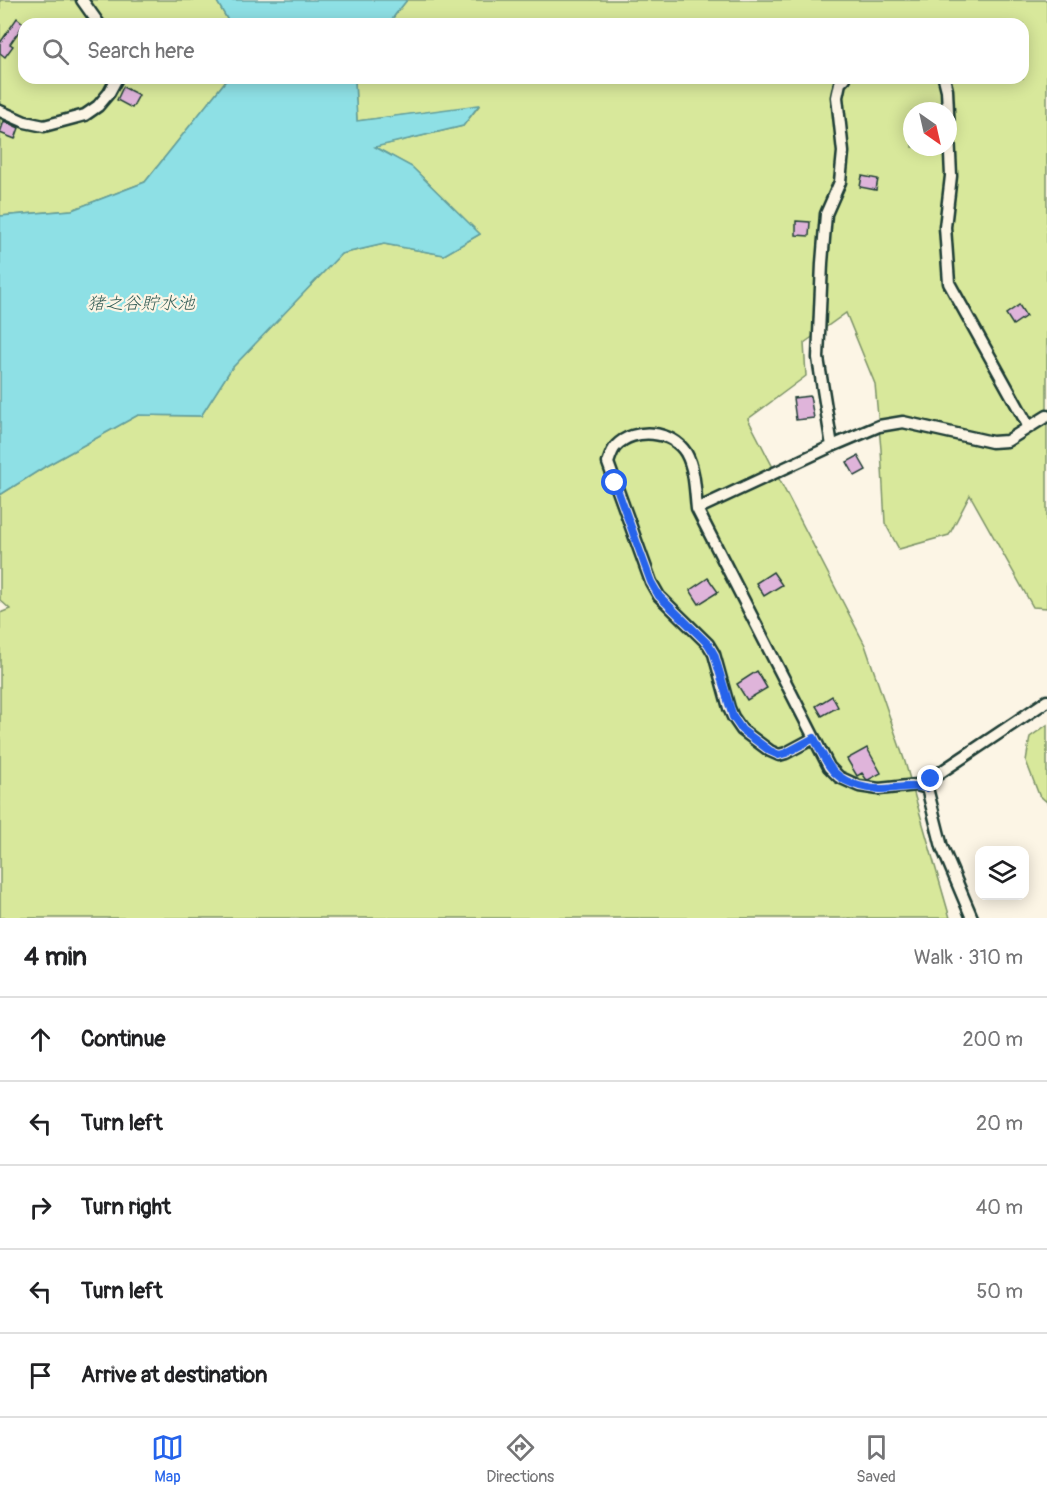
<!DOCTYPE html>
<meta charset="utf-8">
<style>
:root{--surface:#fff;--page:#f2f2f2;--text:#202124;--muted:#757577;--line:#e0e0e0;--accent:#2563eb}
body{margin:0;font-family:Pangolin,"Klee One",sans-serif;background:var(--page);color:var(--text)}
.controls{position:absolute;right:18px;bottom:18px;display:grid;overflow:hidden;border-radius:12px;box-shadow:0 3px 15px #0003}
.controls button{width:54px;height:54px;display:grid;place-items:center;padding:0;border:0;border-bottom:2px solid var(--line);background:var(--surface);color:var(--text);font:30px sans-serif}
.compass{position:absolute;left:903px;top:102px;width:54px;height:54px;border-radius:50%;background:var(--surface);box-shadow:0 3px 15px #0003;rotate:146deg}
.stop{position:absolute;width:18px;height:18px;margin:-14px;border:4px solid #2563eb;border-radius:50%;background:#fff}
.stop.end{background:#2563eb;border-color:#fff;box-shadow:0 2px 6px #0008}
.list{margin:0;padding:0;list-style:none}
h2{display:flex;justify-content:space-between;align-items:center;height:78px;margin:0;padding:0 24px;font-size:26px}
h2 small{font-size:20px;font-weight:400;color:var(--muted)}
.list li{display:grid;grid-template-columns:39px 1fr auto;gap:18px;align-items:center;box-sizing:border-box;height:84px;padding:0 24px;border-top:2px solid var(--line)}
.list b{display:block;font-size:22px;white-space:nowrap}
.list em{font-size:20px;font-style:normal;color:var(--muted)}
.icon{flex:none;width:33px;height:33px;fill:none;stroke:currentColor;stroke-width:2;stroke-linecap:round;stroke-linejoin:round}
.map{position:relative;flex:none;width:1047px;height:918px;overflow:hidden}
.search{position:absolute;background:var(--surface);box-shadow:0 3px 15px #0003;left:18px;right:18px;top:18px;height:66px;display:flex;align-items:center;gap:15px;box-sizing:border-box;padding:0 21px;border-radius:18px;color:var(--muted);font-size:22px}
.sheet{height:498px;background:var(--surface)}
nav{display:flex;justify-content:space-around;align-items:center;box-sizing:border-box;height:84px;border-top:2px solid var(--line);background:var(--surface);font-size:16px;color:var(--muted)}
nav a{display:grid;justify-items:center;gap:3px}
nav .on{color:var(--accent)}
.map>svg:first-child{display:block}
.green{fill:#d8e89b;stroke:#7c9268;stroke-width:1.5;fill-rule:evenodd}
.water{fill:#8ee0e5;stroke:#629f9e;stroke-width:1.5}
.building{fill:#dfb4da;stroke:#1f3d34;stroke-width:1.5}
.lines{fill:none;stroke-linecap:round;stroke-linejoin:round}
.minor-casing{stroke:#1f3d34;stroke-width:15}
.minor{stroke:#fcf5e5;stroke-width:10}
.route{stroke:#2563eb;stroke-width:8}
.labels{text-anchor:middle;stroke-width:4.5;stroke-linejoin:round;paint-order:stroke}
.water-label{font-size:18px;font-style:italic;fill:#355e57;stroke:#fcf5e5}
</style>
<div class="map">
<svg width="1047" height="918" viewBox="0 0 1047 918">
<rect width="100%" height="100%" fill="#fcf5e5"/>
<filter id="ink" filterUnits="userSpaceOnUse"><feTurbulence type="fractalNoise" baseFrequency=".0167" numOctaves="2"/><feDisplacementMap in="SourceGraphic" scale="12" xChannelSelector="R" yChannelSelector="G"/><feConvolveMatrix kernelMatrix="1 2 1 2 8 2 1 2 1" color-interpolation-filters="sRGB"/></filter>
<g filter="url(#ink)">
<path class="green" d="M0,0H216L230,24H24V78H228L145,182L72,210L0,216Z
M407,0H1047V608L1033,607L970,495L949,535L899,549L885,523L881,449L875,384L846,313L804,343L806,376L748,419L865,645L905,762L950,918H0V613L10,609L0,600V495L46,466L138,415L201,416L231,369L341,254L384,244L444,255L480,234L412,167L374,147L463,126L479,106L357,121L355,82L358,78H1023V24H389L395,15ZM912,111H948V147H912Z
M1047,725V802L1039,795L1026,761L1030,737Z"/>
<path class="water" d="M216,0H407L395,15L389,24H230Z
M228,78H358L355,83L357,121L479,105L463,126L375,147L412,167L480,234L444,255L384,244L341,254L231,369L201,416L138,415L46,466L0,495V216L72,210L145,182Z"/>
<path class="building" d="M17,18L24,24L10,44L13,46L5,57L0,53V43Z
M123,87L139,95L132,108L117,100Z
M4,121L19,128L15,139L0,133Z
M862,176L878,179L876,190L860,187Z
M796,221L810,222L809,236L796,235Z
M1019,305L1026,316L1013,325L1006,314Z
M810,396L814,418L796,420L793,398Z
M858,456L866,470L855,476L847,462Z
M773,572L782,585L764,596L756,583Z
M708,578L718,592L699,604L690,590Z
M757,671L767,688L747,700L737,684Z
M832,696L838,707L822,716L816,706Z
M867,748L881,773L868,780L866,779L862,773L857,776L847,759Z"/>
<g class="lines">
<g class="minor-casing">
<path id="minor" d="M82,0L99,24
M944,78L947,90L951,176L945,227L949,283L1029,427
M0,111L25,122L44,126L85,115L98,106L109,93L117,78
M832,446L818,358L822,263L826,214L840,182L843,152L837,97L840,83L845,78
M697,509L832,446L879,426L903,422L992,442L1007,441L1047,416
M814,738L786,753L779,755L770,751L742,730L733,717L729,708L714,654L708,644L659,596L651,582L608,463C610,457 612,450 616,446C634,427 672,430 686,453C695,469 695,491 697,509L829,767L839,777L859,786L879,789L917,785L927,788
M972,918L942,847L927,788L931,779L944,770L1047,701"/>
</g>
<use href="#minor" class="minor"/>
</g>
</g>
<g class="lines" filter="url(#ink)">
<path class="route" d="M615,483L651,582L659,596L708,644L714,654L733,717L742,730L770,751L779,755L786,753L814,738C819,748 824,759 830,767C840,782 863,789 880,789C896,789 911,784 927,788L931,779"/>
</g>
<g class="labels">
<g class="water-label">
<text x="141" y="309">猪之谷貯水池</text>
</g>
</g>
</svg>
<div class="controls">
<button><svg class="icon" aria-label="layers" viewBox="0 0 24 24"><path d="M12 4l9 5-9 5-9-5zM3 14l9 5 9-5"/></svg></button>
</div>
<svg class="compass" viewBox="-18 -18 36 36"><path d="M0-13l5 13h-10z" fill="#e53935"/><path d="M0 13l5-13h-10z" fill="#757577"/></svg>
<div class="stop" style="left:615px;top:483px"></div>
<div class="stop end" style="left:931px;top:779px"></div>
<div class="search"><svg class="icon" aria-label="search" viewBox="0 0 24 24"><circle cx="10" cy="10" r="6"/><path d="M15 15l6 6"/></svg>Search here</div>
</div>
<section class="sheet">
<h2>4 min<small>Walk · 310 m</small></h2>
<ul class="list">
<li><svg class="icon" aria-label="ahead" viewBox="0 0 24 24"><path d="M12 20V5M6 11l6-6 6 6"/></svg><div><b>Continue</b></div><em>200 m</em></li>
<li><svg class="icon" aria-label="left" viewBox="0 0 24 24"><path d="M17 20v-9H6M10 6l-5 5 5 5"/></svg><div><b>Turn left</b></div><em>20 m</em></li>
<li><svg class="icon" aria-label="right" viewBox="0 0 24 24"><path d="M7 20v-9h11M14 6l5 5-5 5"/></svg><div><b>Turn right</b></div><em>40 m</em></li>
<li><svg class="icon" aria-label="left" viewBox="0 0 24 24"><path d="M17 20v-9H6M10 6l-5 5 5 5"/></svg><div><b>Turn left</b></div><em>50 m</em></li>
<li><svg class="icon" aria-label="arrive" viewBox="0 0 24 24"><path d="M6 21V4h12l-3 4 3 4H6"/></svg><div><b>Arrive at destination</b></div></li>
</ul>
</section>
<nav>
<a class="on"><svg class="icon" aria-label="map" viewBox="0 0 24 24"><path d="M3 6l6-2 6 2 6-2v14l-6 2-6-2-6 2zM9 4v14M15 6v14"/></svg>Map</a>
<a><svg class="icon" aria-label="directions" viewBox="0 0 24 24"><path d="M12 3l9 9-9 9-9-9zM9 14v-3h6M13 9l2 2-2 2"/></svg>Directions</a>
<a><svg class="icon" aria-label="saved" viewBox="0 0 24 24"><path d="M7 4h10v16l-5-4-5 4z"/></svg>Saved</a>
</nav>
